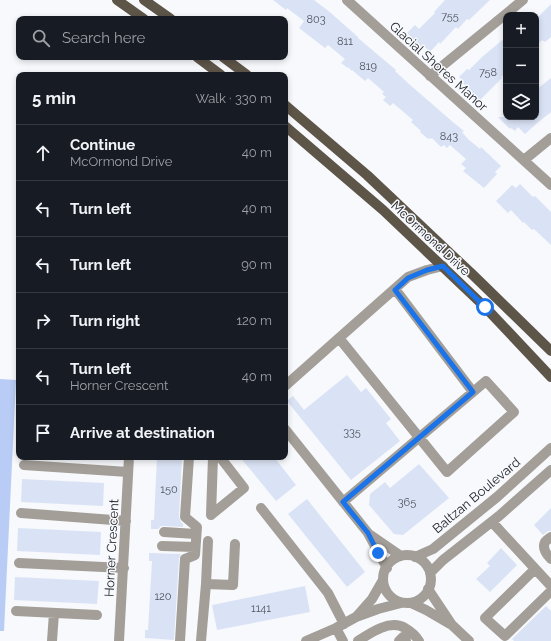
<!DOCTYPE html>
<meta charset="utf-8">
<style>
:root{--surface:#171b24;--page:#242831;--text:#f1f3f6;--muted:#9ea1a6;--line:#363941}
body{margin:0;font-family:Raleway,sans-serif;background:var(--page);color:var(--text)}
.controls{position:absolute;right:12px;top:12px;display:grid;overflow:hidden;border-radius:8px;box-shadow:0 2px 6px #0003}
.controls button{width:36px;height:36px;display:grid;place-items:center;padding:0;border:0;border-bottom:1px solid var(--line);background:var(--surface);color:var(--text);font:20px sans-serif}
.stop{position:absolute;width:12px;height:12px;margin:-9px;border:3px solid #1a73e8;border-radius:50%;background:#fff}
.stop.end{background:#1a73e8;border-color:#fff;box-shadow:0 1px 4px #0008}
.list{margin:0;padding:0;list-style:none}
h2{display:flex;justify-content:space-between;align-items:center;height:52px;margin:0;padding:0 16px;font-size:17px}
h2 small{font-size:13px;font-weight:400;color:var(--muted)}
.list li{display:grid;grid-template-columns:26px 1fr auto;gap:12px;align-items:center;box-sizing:border-box;height:56px;padding:0 16px;border-top:1px solid var(--line)}
.list b{display:block;font-size:15px;white-space:nowrap}
.list p{margin:0;font-size:13px;white-space:nowrap;color:var(--muted)}
.list em{font-size:13px;font-style:normal;color:var(--muted)}
.icon{flex:none;width:22px;height:22px;fill:none;stroke:currentColor;stroke-width:2;stroke-linecap:round;stroke-linejoin:round}
.map{position:relative;flex:none;width:551px;height:641px;overflow:hidden}
.search{position:absolute;background:var(--surface);box-shadow:0 2px 6px #0003;left:16px;top:16px;width:272px;height:44px;display:flex;align-items:center;gap:10px;box-sizing:border-box;padding:0 14px;border-radius:8px;color:var(--muted);font-size:15px}
.panel{position:absolute;background:var(--surface);box-shadow:0 2px 6px #0003;left:16px;top:72px;width:272px;height:388px;border-radius:8px}
.map>svg:first-child{display:block}
.green{fill:#b8ccf5}
.building{fill:#dae3f5}
.lines{fill:none;stroke-linecap:round;stroke-linejoin:round}
.minor{stroke:#a39e97;stroke-width:10}
.major{stroke:#5e5549;stroke-width:10}
.route{stroke:#1a73e8;stroke-width:5}
.labels{text-anchor:middle;stroke-width:3;stroke-linejoin:round;paint-order:stroke}
.number-label{font-size:11px;fill:#50545e}
.street-label{font-size:13px;fill:#22252c;stroke:#f7f9fc}
</style>
<div class="map">
<svg width="551" height="641" viewBox="0 0 551 641">
<rect width="100%" height="100%" fill="#f7f9fc"/>
<path class="green" d="M0,379L16,380L4,631H0Z"/>
<path class="building" d="M273,0H314L331,13L342,23L358,37V38L396,70L395,71L409,84L454,123L464,131L462,132L468,139L480,149L481,147L501,166L495,172L497,174L484,188L463,171L466,168L461,164L466,159L450,145L447,148L444,145L441,147L432,138L430,139L429,138L428,139L420,132L421,131L411,122L413,120L393,103L390,106L383,100L386,97L382,94L384,92L368,78L365,81L352,70V71L348,67V68L341,63L345,59L328,45L325,48L299,28L304,21L287,8L286,10Z
M445,0H490L469,20L467,19L458,29L456,27L440,44L439,42L430,52L423,45L421,47L407,33L415,25L419,29L435,13L434,12Z
M551,4V37L545,42L542,40L536,46V19Z
M506,37V73L501,77L502,78L477,103L465,92L469,88L463,83L464,82L459,77L467,69L469,70L482,57Z
M551,78V112L536,124L525,134L518,127L515,131L511,128L510,129L498,117H536V90Z
M520,184L533,197L535,196L551,212V245L534,229L532,230L524,222L523,223L511,210L508,213L496,201L512,185L516,188Z
M347,375L361,392L366,388L391,419L386,423L400,441L351,480L287,401L293,396L304,410Z
M157,457H182L179,517L181,522L183,524V527L164,526H161L158,529H151V520H154Z
M240,457H274L296,485L276,501Z
M419,464L449,498L403,535L394,534L369,505L370,494L385,482L390,488Z
M22,479L104,483L103,506L21,502Z
M307,499L365,572L347,587L288,514Z
M551,508V531H548L543,535L534,525Z
M18,528L101,532L100,555L17,551Z
M501,548L517,565L490,592L476,579L490,566L487,563Z
M149,553L181,554L179,559L174,640L145,638V630H148L152,561H149Z
M15,577L99,581L97,604L14,600Z
M305,586L310,612L217,630L212,605Z
M546,606L551,611V641H514L512,639Z"/>
<g class="lines">
<path class="minor" d="M347,0L551,185
M430,76L523,0
M524,160L551,138
M395,289L473,392
M339,338L408,277L427,270L443,266
M285,386L339,338L447,472L514,412L486,381L343,502
M285,429L368,533L387,568
M24,465L128,472
M261,508L328,593L344,624
M21,513L126,521
M211,515L244,488L220,457
M211,515L213,457
M492,522L551,586
M164,532L196,534
M369,534L401,556
M551,537C549,538 547,540 545,542C542,548 547,555 551,559
M208,541L206,584L233,585L235,544
M162,546L195,547
M383 579a24 24 0 1 1 48 0a24 24 0 1 1-48 0Z
M415,557L433,549L497,497L551,448
M19,563L124,568
M535,569L485,618L505,636L551,591
M430,573L443,560L499,516L551,470
M428,589L452,625L469,641
M411,603L426,610L450,624
M16,611L97,615
M357,616L372,599L383,580
M336,628L343,641
M52,641L54,613
M119,641L129,457
M180,641L185,559L195,555L197,527L185,517L189,457
M201,641L206,584
M306,641L336,628L356,617L378,609L401,603
M358,641C370,633 390,619 405,628C410,631 416,636 419,641
M399,641L403,637L406,641"/>
<path class="major" d="M117,0L144,19
M144,0L171,19
M197,57L221,75
M223,57L247,75
M285,105L367,175L473,275L551,351
M285,126L383,210L424,249L485,307L551,377"/>
</g>
<g class="lines">
<path class="route" d="M378,553L368,533L343,502L473,392L395,290L408,278L427,270L443,266L485,307"/>
</g>
<g class="labels">
<g class="number-label">
<text x="450" y="20">755</text>
<text x="316" y="23">803</text>
<text x="345" y="45">811</text>
<text x="368" y="70">819</text>
<text x="488" y="76">758</text>
<text x="449" y="140">843</text>
<text x="352" y="436">335</text>
<text x="169" y="493">150</text>
<text x="407" y="506">365</text>
<text x="163" y="600">120</text>
<text x="261" y="612">1141</text>
</g>
<g class="street-label">
<text transform="translate(439 66) rotate(42)" y="5">Glacial Shores Manor</text>
<text transform="translate(431 238) rotate(43)" y="5">McOrmond Drive</text>
<text transform="translate(476 495) rotate(-40)" y="5">Baltzan Boulevard</text>
<text transform="translate(111 548) rotate(-87)" y="5">Horner Crescent</text>
</g>
</g>
</svg>
<div class="controls">
<button>+</button>
<button>−</button>
<button><svg class="icon" aria-label="layers" viewBox="0 0 24 24"><path d="M12 4l9 5-9 5-9-5zM3 14l9 5 9-5"/></svg></button>
</div>
<div class="stop" style="left:485px;top:307px"></div>
<div class="stop end" style="left:378px;top:553px"></div>
<div class="search"><svg class="icon" aria-label="search" viewBox="0 0 24 24"><circle cx="10" cy="10" r="6"/><path d="M15 15l6 6"/></svg>Search here</div>
<section class="panel">
<h2>5 min<small>Walk · 330 m</small></h2>
<ul class="list">
<li><svg class="icon" aria-label="ahead" viewBox="0 0 24 24"><path d="M12 20V5M6 11l6-6 6 6"/></svg><div><b>Continue</b><p>McOrmond Drive</p></div><em>40 m</em></li>
<li><svg class="icon" aria-label="left" viewBox="0 0 24 24"><path d="M17 20v-9H6M10 6l-5 5 5 5"/></svg><div><b>Turn left</b></div><em>40 m</em></li>
<li><svg class="icon" aria-label="left" viewBox="0 0 24 24"><path d="M17 20v-9H6M10 6l-5 5 5 5"/></svg><div><b>Turn left</b></div><em>90 m</em></li>
<li><svg class="icon" aria-label="right" viewBox="0 0 24 24"><path d="M7 20v-9h11M14 6l5 5-5 5"/></svg><div><b>Turn right</b></div><em>120 m</em></li>
<li><svg class="icon" aria-label="left" viewBox="0 0 24 24"><path d="M17 20v-9H6M10 6l-5 5 5 5"/></svg><div><b>Turn left</b><p>Horner Crescent</p></div><em>40 m</em></li>
<li><svg class="icon" aria-label="arrive" viewBox="0 0 24 24"><path d="M6 21V4h12l-3 4 3 4H6"/></svg><div><b>Arrive at destination</b></div></li>
</ul>
</section>
</div>
